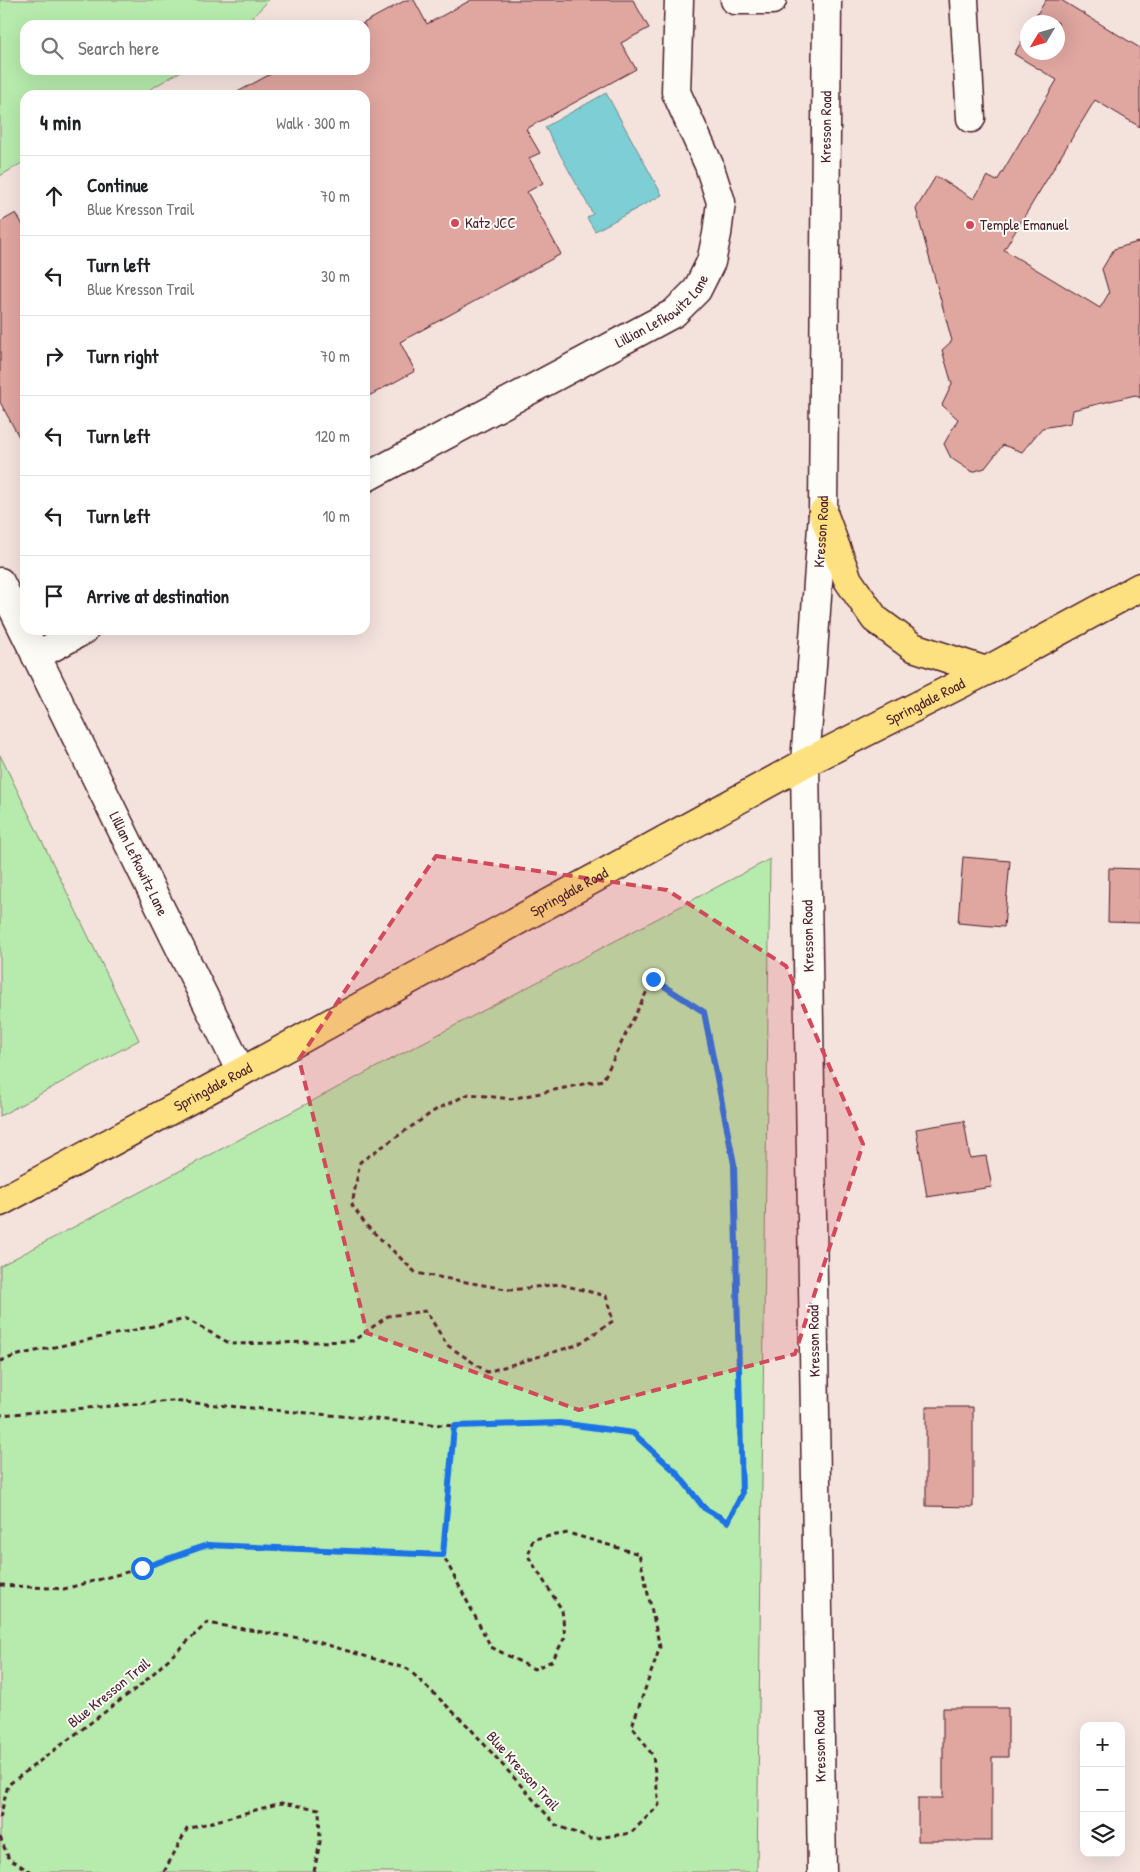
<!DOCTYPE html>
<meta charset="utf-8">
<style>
:root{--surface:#fff;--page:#f2f2f2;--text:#202124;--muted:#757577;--line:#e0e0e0}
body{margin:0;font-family:"Patrick Hand",sans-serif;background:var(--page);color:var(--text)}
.controls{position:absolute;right:15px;bottom:15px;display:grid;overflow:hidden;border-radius:10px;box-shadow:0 5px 20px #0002}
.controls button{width:45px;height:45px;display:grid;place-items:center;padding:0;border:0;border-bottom:1px solid var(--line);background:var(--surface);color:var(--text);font:25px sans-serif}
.compass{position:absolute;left:1020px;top:15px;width:45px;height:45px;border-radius:50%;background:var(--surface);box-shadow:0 5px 20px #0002;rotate:232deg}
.stop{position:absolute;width:15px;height:15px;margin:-11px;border:4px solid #1a73e8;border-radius:50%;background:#fff}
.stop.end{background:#1a73e8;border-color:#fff;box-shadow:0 1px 5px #0008}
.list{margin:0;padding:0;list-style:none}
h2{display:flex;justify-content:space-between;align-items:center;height:65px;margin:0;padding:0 20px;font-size:21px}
h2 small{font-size:16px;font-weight:400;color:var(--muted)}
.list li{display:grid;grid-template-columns:32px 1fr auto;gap:15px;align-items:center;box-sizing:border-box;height:80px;padding:0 20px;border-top:1px solid var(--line)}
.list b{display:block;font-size:19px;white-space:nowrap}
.list p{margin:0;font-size:16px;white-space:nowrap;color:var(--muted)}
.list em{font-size:16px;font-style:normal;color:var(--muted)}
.icon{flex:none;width:28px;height:28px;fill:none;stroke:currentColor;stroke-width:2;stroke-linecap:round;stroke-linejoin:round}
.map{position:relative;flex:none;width:1140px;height:1872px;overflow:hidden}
.search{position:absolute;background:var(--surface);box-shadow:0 5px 20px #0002;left:20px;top:20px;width:350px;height:55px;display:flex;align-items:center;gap:12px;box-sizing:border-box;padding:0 18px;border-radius:15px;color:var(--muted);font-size:19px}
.panel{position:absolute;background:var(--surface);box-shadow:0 5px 20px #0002;left:20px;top:90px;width:350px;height:545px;border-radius:15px}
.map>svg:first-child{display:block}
.green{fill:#b6ebad;stroke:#80856c}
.water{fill:#7ecfd5;stroke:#698991}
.building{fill:#e0a6a0;stroke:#4a1f2b}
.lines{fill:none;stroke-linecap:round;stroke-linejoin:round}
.minor-casing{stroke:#4a1f2b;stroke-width:31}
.major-casing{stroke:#4a1f2b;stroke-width:31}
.path{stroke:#4a1f2b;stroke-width:3;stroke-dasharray:5 4;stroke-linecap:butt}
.minor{stroke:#fdfcf7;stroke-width:28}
.major{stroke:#fde080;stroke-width:28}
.route{stroke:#1a73e8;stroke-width:6}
.marked{fill:#d1495b;fill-opacity:0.2;stroke:#d1495b;stroke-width:4;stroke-dasharray:10 6;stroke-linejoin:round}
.poi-dot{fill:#d1495b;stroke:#fdfcf7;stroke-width:2}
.labels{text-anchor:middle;stroke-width:4;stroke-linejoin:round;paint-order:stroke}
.street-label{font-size:15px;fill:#4a1f2b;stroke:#fdfcf7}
.poi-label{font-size:15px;fill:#4a1f2b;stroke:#fdfcf7;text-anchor:start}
</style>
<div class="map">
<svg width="1140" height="1872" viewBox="0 0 1140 1872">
<rect width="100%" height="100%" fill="#f4e2dd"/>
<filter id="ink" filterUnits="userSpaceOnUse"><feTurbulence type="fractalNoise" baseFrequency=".02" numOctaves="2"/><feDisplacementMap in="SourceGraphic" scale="10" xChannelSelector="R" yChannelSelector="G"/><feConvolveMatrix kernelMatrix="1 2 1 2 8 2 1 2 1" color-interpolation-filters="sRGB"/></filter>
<g filter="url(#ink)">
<path class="green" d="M0,0H269L245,25H25V70H183L140,95H25V161L0,176Z
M0,755L139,1040L0,1116Z
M770,859L757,1872H0V1266Z"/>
<path class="water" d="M606,93L662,195L595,231L587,218L593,214L545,127Z"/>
<path class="building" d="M406,0H414L427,24L471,0H633L649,28L621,43L636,69L526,129L540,153L529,158L543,183L527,192L561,254L400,342L415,371L365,398V95H232L278,70H365V25H360Z
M1046,0H1061L1140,48V127L1095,100L1004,250L1100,308L1109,293L1102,269L1114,249L1138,242L1140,243V398L1135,395L1073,410L1071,423L1042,428L1022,452L1003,445L985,468L972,472L951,458L944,444L958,419L942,405L952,384L942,350L952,341L916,209L936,176L974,199L987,176L997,181L1057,80L1014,54L1028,31V52H1058V22H1032Z
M16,213L25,229V448L0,402V222Z
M963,857L1010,861L1004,927L958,923Z
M1109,868L1140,869V923L1108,922Z
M964,1121L970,1158L986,1156L992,1187L927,1197L916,1129Z
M926,1407H973V1507L926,1506Z
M943,1708H1008V1757H992V1841H918V1798H943Z"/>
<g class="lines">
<g class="minor-casing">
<g id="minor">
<path d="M735,0H772"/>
<path d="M964,0L971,118"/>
<path id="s1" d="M365,478L674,313L697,290L711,262L717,234L721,202L709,165L676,92L679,0"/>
<path id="s2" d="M0,582L241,1072"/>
<path d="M36,656L84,630"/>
<path id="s3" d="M822,1872L805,763L823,513L827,0"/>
</g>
</g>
<g class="major-casing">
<g id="major">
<path d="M823,513L848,580L875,619L913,647L986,671"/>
<path id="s4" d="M0,1202L241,1072L805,763L986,671L1140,587"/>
</g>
</g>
<path class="path" d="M0,1361L22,1354L186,1319L231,1344L353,1341L388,1316L426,1311L447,1345L487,1372L577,1345L613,1321L606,1296L559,1284L511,1290L416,1273L366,1225L352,1205L360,1162L437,1109L469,1094L511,1099L603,1080L653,979L704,1012L734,1164L742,1493L728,1521L705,1508L677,1473L633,1433L560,1423L454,1426L172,1401L0,1415
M0,1585L64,1589L142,1568L207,1545L443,1555
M0,1818L8,1785L142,1684L207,1623L311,1640L408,1669L468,1726L556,1825L591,1839L631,1833L659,1805L653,1756L632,1726L660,1647L639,1554L568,1533L533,1539L528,1556L562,1610L565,1637L552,1661L534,1669L491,1647L443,1555L454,1426
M0,1837L9,1859L31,1872
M164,1872L187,1829L281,1803L319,1809L320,1842L314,1872"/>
<use href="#minor" class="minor"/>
<use href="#major" class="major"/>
</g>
</g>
<g class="lines" filter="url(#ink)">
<path class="route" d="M142,1568L207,1545L443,1555L454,1426L560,1423L633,1433L677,1473L704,1508L728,1522L742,1494L734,1164L704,1012L653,979"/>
</g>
<path class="marked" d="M436,856L667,890L786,966L863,1144L795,1354L579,1410L367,1333L299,1059Z"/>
<g class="poi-dot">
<circle cx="455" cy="223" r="5"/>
<circle cx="970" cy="225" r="5"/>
</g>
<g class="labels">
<g class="street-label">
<text dy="5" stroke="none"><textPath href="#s3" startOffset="1746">Kresson Road</textPath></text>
<text dy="5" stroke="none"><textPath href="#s1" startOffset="342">Lillian Lefkowitz Lane</textPath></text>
<text dy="5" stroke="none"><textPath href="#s3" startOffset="1341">Kresson Road</textPath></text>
<text dy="5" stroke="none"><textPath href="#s4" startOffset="1052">Springdale Road</textPath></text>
<text dy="5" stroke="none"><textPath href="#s2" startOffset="314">Lillian Lefkowitz Lane</textPath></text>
<text dy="5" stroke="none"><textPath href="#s4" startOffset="648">Springdale Road</textPath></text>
<text transform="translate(808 936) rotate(-91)" y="5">Kresson Road</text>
<text dy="5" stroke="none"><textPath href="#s4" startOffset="242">Springdale Road</textPath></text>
<text transform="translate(814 1341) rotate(-91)" y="5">Kresson Road</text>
<text transform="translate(109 1693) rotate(-39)" y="5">Blue Kresson Trail</text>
<text transform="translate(820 1746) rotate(-91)" y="5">Kresson Road</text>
<text transform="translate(523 1771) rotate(48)" y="5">Blue Kresson Trail</text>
</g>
<g class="poi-label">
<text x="465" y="228">Katz JCC</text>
<text x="980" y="230">Temple Emanuel</text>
</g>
</g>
</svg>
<div class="controls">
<button>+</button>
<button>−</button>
<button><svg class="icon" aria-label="layers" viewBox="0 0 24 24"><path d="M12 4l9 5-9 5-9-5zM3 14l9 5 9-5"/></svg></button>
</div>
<svg class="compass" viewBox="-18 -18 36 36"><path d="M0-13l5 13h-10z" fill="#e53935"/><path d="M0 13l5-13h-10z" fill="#757577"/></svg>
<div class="stop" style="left:142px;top:1568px"></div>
<div class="stop end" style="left:653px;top:979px"></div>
<div class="search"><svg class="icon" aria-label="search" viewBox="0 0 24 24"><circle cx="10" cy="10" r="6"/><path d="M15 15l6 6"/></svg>Search here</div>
<section class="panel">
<h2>4 min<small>Walk · 300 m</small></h2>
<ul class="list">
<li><svg class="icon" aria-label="ahead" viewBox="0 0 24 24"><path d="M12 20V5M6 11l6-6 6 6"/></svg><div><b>Continue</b><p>Blue Kresson Trail</p></div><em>70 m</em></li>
<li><svg class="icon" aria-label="left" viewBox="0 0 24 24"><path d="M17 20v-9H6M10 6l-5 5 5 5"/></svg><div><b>Turn left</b><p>Blue Kresson Trail</p></div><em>30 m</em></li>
<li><svg class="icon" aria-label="right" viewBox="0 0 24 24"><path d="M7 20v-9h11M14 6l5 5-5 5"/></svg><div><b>Turn right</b></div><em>70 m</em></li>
<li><svg class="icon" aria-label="left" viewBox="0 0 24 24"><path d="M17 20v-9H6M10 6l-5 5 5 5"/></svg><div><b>Turn left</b></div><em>120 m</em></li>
<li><svg class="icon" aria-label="left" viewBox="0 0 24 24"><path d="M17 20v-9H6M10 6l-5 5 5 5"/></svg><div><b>Turn left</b></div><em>10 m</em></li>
<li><svg class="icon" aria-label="arrive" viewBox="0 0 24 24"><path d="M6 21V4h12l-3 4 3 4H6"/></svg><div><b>Arrive at destination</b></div></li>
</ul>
</section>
</div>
